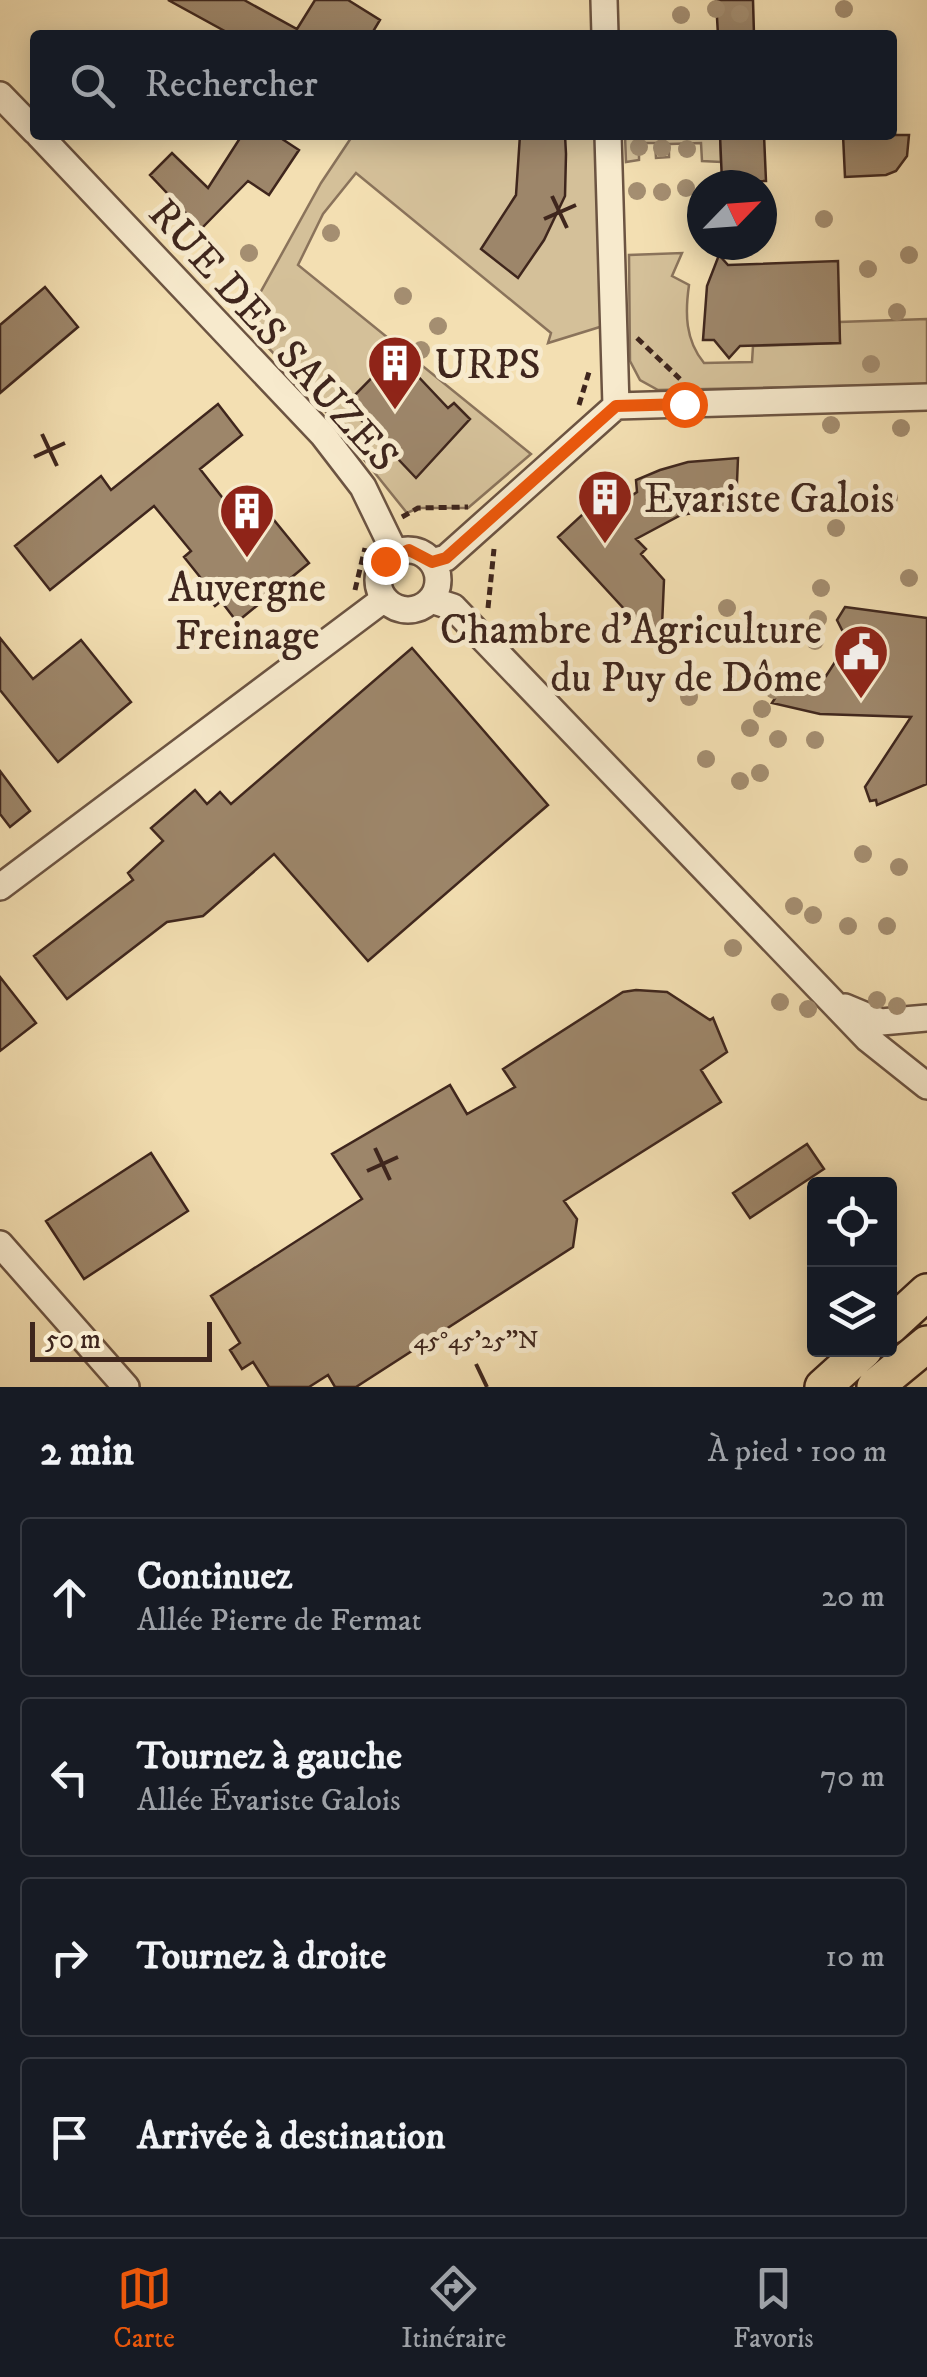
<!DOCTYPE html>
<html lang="fr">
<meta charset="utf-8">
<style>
:root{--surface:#171b24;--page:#20242c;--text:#f1f3f6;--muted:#9ea1a6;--line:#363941;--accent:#ea580c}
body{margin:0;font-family:"IM FELL DW Pica",serif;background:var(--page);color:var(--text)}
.controls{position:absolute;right:30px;bottom:30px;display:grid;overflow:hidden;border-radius:10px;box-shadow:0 5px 25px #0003}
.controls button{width:90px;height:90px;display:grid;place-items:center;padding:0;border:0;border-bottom:2px solid var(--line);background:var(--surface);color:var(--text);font:50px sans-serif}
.compass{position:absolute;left:687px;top:170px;width:90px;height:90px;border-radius:50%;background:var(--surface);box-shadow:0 5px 25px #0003;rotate:65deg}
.scale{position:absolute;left:30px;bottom:25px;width:182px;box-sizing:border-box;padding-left:10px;border:5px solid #3f261d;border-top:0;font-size:28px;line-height:35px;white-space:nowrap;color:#3f261d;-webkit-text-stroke:8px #f7eacd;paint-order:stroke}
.stop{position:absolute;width:30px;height:30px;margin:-22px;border:8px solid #ea580c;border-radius:50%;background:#fff}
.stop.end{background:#ea580c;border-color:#fff;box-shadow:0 2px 10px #0008}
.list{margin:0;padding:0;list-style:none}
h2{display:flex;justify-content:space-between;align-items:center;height:130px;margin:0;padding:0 40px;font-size:42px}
h2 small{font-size:32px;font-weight:400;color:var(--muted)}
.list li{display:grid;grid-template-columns:65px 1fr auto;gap:30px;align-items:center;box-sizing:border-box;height:160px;margin:0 20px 20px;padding:0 20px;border:2px solid var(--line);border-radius:10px}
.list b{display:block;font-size:38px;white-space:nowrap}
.list p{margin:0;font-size:32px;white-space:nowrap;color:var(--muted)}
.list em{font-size:32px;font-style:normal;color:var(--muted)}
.icon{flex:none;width:55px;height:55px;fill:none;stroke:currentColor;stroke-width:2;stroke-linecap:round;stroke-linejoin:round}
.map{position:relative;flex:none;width:927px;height:1387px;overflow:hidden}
.search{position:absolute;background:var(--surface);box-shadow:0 5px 25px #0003;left:30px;right:30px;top:30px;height:110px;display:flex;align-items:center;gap:25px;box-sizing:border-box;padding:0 35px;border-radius:10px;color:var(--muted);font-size:38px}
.sheet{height:850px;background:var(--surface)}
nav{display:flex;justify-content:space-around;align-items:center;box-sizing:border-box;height:140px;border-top:2px solid var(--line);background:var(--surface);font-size:28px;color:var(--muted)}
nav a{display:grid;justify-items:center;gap:5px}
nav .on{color:var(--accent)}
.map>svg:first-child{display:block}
.grass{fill:#d4c099;stroke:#8a735b;stroke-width:2.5}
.building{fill:#9d866a;stroke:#3f261d;stroke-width:2.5}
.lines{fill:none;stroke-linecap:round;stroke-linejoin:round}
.minor-casing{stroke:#6c5442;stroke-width:30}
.highway-casing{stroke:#3f261d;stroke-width:40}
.path{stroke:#3f261d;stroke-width:5;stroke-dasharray:8 5;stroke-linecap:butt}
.minor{stroke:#f7eacd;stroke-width:25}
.highway{stroke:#f3dfb2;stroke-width:35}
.tree{fill:#a48e71}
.route{stroke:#ea580c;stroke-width:12}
.ticks{fill:none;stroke:#3f261d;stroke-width:4}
.labels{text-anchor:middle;stroke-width:10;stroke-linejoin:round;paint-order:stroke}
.street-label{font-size:42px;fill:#3f261d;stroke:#f7eacd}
.poi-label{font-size:42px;fill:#3f261d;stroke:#f7eacd;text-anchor:start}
.ticks-label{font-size:25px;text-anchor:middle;fill:#3f261d;stroke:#f7eacd;stroke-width:10;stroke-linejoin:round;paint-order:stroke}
</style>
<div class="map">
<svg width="927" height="1387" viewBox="0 0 927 1387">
<rect width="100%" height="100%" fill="#f3dfb2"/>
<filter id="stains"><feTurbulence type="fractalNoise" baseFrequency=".002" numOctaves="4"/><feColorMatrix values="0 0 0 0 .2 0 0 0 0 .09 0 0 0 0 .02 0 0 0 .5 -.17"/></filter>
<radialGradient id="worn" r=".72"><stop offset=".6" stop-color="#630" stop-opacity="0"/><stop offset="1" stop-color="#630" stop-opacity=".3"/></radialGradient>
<path class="grass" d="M353,135H597L603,326L548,343L551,333L356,173L323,214L298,265L531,454L468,508H418L407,513L309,391L244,322L321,183Z
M625,135H720L721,162L702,161L701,143L669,144V157L656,158L655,143H639V160L626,162Z
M682,253L672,276L689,285C685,313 685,340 704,363L752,362L753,346L840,343L839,322L927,319V384L658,390L640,380L630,361L629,255Z"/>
<path class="building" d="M168,0H244L297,29L315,0H348L380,20L371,35H232Z
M716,0H753L754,35H718Z
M242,135H276L299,150L269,195L248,181L201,229L150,175L172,153L208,188Z
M520,135H565L566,154L565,196L544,240L518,278L481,249L516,195Z
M720,135H764L766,181L722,182Z
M843,135H909L907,156L896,171L886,175L845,177Z
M719,255L728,265L838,261L840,343L740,346L729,358L714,340H703L707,286Z
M45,287L78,327L0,393V325Z
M396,353L448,408L454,403L470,419L416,478L346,404Z
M218,404L242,435L200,469L236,515L256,498L309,563L237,622L221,601L215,606L203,591L208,587L184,557L191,551L154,506L50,590L15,546L101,476L111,490Z
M738,458L736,506L681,515L636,539L646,549L641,554L664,580L661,649L558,537L594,504L604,514L637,492L636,480L660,470L688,462Z
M845,607L927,618V784L877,805L876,800L870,801L865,787L911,717L820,714L772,703L793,670L826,676L848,642L837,620Z
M0,638L33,679L81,640L131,702L58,762L0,690Z
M412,648L548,805L368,961L274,854L203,916L167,922L67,999L34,956L133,880L128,873L163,841L151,828L195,790L207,804L220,792L231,804Z
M0,771L30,811L10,827L0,814Z
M0,977L36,1023L0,1051Z
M636,990L667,992L710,1020L713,1018L727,1052L701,1070L721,1102L564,1201L577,1219L573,1247L356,1387H335L328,1375L309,1387H269L253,1362L242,1369L230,1350L240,1343L211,1296L362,1199L332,1154L450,1085L467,1114L515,1087L503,1069L623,992Z
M807,1144L824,1169L750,1218L733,1193Z
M151,1153L188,1211L84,1279L46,1221Z"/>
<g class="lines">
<g class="minor-casing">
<path id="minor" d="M604,0L605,35
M0,95L35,131
M39,135L323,435L363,487L395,553
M616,406L927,397
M378 580a30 30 0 1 1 60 0a30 30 0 1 1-60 0Z
M432,562L446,558L616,406L608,135
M431,600L453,607L868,1039L927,1086
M0,887L384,599
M845,1007L881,1022L927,1018
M0,1244L126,1387"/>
</g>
<g class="highway-casing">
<path id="highway" d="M890,1326L927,1292
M823,1387L864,1350
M875,1387L927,1344"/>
</g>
<path class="path" d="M637,338L680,379
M579,405L589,372
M402,517L418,508L468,507
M355,590L365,548
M488,608L494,549"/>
<use href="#minor" class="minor"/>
<use href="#highway" class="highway"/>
</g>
<g class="tree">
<circle cx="716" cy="9" r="9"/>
<circle cx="844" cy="9" r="9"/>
<circle cx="740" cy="14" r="9"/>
<circle cx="681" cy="15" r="9"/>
<circle cx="639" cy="147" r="9"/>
<circle cx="662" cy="148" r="9"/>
<circle cx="687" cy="149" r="9"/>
<circle cx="686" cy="188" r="9"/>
<circle cx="637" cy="191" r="9"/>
<circle cx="662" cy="192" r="9"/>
<circle cx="824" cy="219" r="9"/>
<circle cx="331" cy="233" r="9"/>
<circle cx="249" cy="253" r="9"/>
<circle cx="909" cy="255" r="9"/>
<circle cx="868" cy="269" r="9"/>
<circle cx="403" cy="296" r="9"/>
<circle cx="897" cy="312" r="9"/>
<circle cx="438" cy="326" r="9"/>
<circle cx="421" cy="350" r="9"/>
<circle cx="871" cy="364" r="9"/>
<circle cx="831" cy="425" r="9"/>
<circle cx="901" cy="428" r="9"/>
<circle cx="889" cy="498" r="9"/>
<circle cx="842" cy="499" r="9"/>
<circle cx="836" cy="528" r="9"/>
<circle cx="909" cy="578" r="9"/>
<circle cx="821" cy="588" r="9"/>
<circle cx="727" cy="608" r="9"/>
<circle cx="818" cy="619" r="9"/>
<circle cx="815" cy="641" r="9"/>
<circle cx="774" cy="690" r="9"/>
<circle cx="689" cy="697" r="9"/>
<circle cx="762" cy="709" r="9"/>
<circle cx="750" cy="728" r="9"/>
<circle cx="778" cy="739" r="9"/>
<circle cx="815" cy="740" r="9"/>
<circle cx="706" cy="759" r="9"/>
<circle cx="760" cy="773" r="9"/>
<circle cx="740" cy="781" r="9"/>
<circle cx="863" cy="854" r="9"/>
<circle cx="899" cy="867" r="9"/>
<circle cx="794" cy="906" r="9"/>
<circle cx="813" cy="915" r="9"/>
<circle cx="848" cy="926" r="9"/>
<circle cx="887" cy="926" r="9"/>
<circle cx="733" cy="948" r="9"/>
<circle cx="877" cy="1000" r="9"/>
<circle cx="780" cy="1002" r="9"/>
<circle cx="897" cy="1006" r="9"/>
<circle cx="808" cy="1009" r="9"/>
</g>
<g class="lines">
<path class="route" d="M385,561L409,550L432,562L446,558L616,406L684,404"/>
</g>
<path class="ticks" d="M552,196L567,228M544,219L576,205M42,434L57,466M34,457L65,443M375,1148L390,1180M367,1171L398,1157M476,1364L487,1387"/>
<defs>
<g id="building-pin" transform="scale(2.875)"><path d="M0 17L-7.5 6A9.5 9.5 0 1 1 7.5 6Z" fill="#8f2418" stroke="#f7eacd"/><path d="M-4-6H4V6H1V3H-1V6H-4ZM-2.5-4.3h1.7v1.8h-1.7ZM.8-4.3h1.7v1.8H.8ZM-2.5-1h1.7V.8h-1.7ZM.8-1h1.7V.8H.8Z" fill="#fff"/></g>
<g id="civic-pin" transform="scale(2.875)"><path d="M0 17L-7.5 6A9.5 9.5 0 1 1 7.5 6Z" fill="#8f2418" stroke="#f7eacd"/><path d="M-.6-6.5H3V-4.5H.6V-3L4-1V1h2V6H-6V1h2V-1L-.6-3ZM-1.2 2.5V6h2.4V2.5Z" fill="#fff"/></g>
</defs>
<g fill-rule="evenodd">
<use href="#building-pin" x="395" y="363"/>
<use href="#building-pin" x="605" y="497"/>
<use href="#building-pin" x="247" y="511"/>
<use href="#civic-pin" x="861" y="652"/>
</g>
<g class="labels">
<g class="street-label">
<text transform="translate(275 334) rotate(48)" y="15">RUE DES SAUZES</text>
</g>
<g class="poi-label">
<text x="434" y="378">URPS</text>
<text x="644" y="512">Evariste Galois</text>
<text x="247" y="601" text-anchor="middle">Auvergne<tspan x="247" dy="48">Freinage</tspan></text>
<text x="822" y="643" text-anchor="end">Chambre d'Agriculture<tspan x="822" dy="48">du Puy de Dôme</tspan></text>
</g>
</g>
<g class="ticks-label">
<text x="476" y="1348">45°45'25"N</text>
</g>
<rect width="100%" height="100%" filter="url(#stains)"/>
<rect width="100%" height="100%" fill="url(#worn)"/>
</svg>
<div class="controls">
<button><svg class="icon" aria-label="locate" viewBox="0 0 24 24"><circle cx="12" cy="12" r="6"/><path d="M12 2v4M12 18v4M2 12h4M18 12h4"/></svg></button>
<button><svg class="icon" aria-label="layers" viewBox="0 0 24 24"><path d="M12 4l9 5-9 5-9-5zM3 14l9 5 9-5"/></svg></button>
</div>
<svg class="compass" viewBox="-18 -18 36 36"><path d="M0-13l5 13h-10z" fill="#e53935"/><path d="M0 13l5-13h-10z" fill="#9ea1a6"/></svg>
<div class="scale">50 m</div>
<div class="stop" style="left:684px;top:404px"></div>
<div class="stop end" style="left:385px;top:561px"></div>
<div class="search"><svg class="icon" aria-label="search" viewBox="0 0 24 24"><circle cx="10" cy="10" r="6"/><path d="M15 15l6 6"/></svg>Rechercher</div>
</div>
<section class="sheet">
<h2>2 min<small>À pied · 100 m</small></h2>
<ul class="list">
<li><svg class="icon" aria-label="ahead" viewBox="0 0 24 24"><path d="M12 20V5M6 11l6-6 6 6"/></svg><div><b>Continuez</b><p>Allée Pierre de Fermat</p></div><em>20 m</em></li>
<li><svg class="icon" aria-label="left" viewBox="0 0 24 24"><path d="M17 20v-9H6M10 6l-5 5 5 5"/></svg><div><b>Tournez à gauche</b><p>Allée Évariste Galois</p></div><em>70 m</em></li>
<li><svg class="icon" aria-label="right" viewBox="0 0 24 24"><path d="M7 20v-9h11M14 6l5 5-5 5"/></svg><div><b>Tournez à droite</b></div><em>10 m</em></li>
<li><svg class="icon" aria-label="arrive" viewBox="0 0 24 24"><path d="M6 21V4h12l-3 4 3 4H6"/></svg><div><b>Arrivée à destination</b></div></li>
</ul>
</section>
<nav>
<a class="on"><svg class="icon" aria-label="map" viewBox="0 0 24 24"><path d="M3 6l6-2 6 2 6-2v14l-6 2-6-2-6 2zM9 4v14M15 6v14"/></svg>Carte</a>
<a><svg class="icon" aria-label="directions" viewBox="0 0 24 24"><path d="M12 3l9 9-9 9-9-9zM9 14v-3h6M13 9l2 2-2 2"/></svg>Itinéraire</a>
<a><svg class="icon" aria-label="saved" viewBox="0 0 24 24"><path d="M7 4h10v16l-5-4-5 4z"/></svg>Favoris</a>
</nav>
